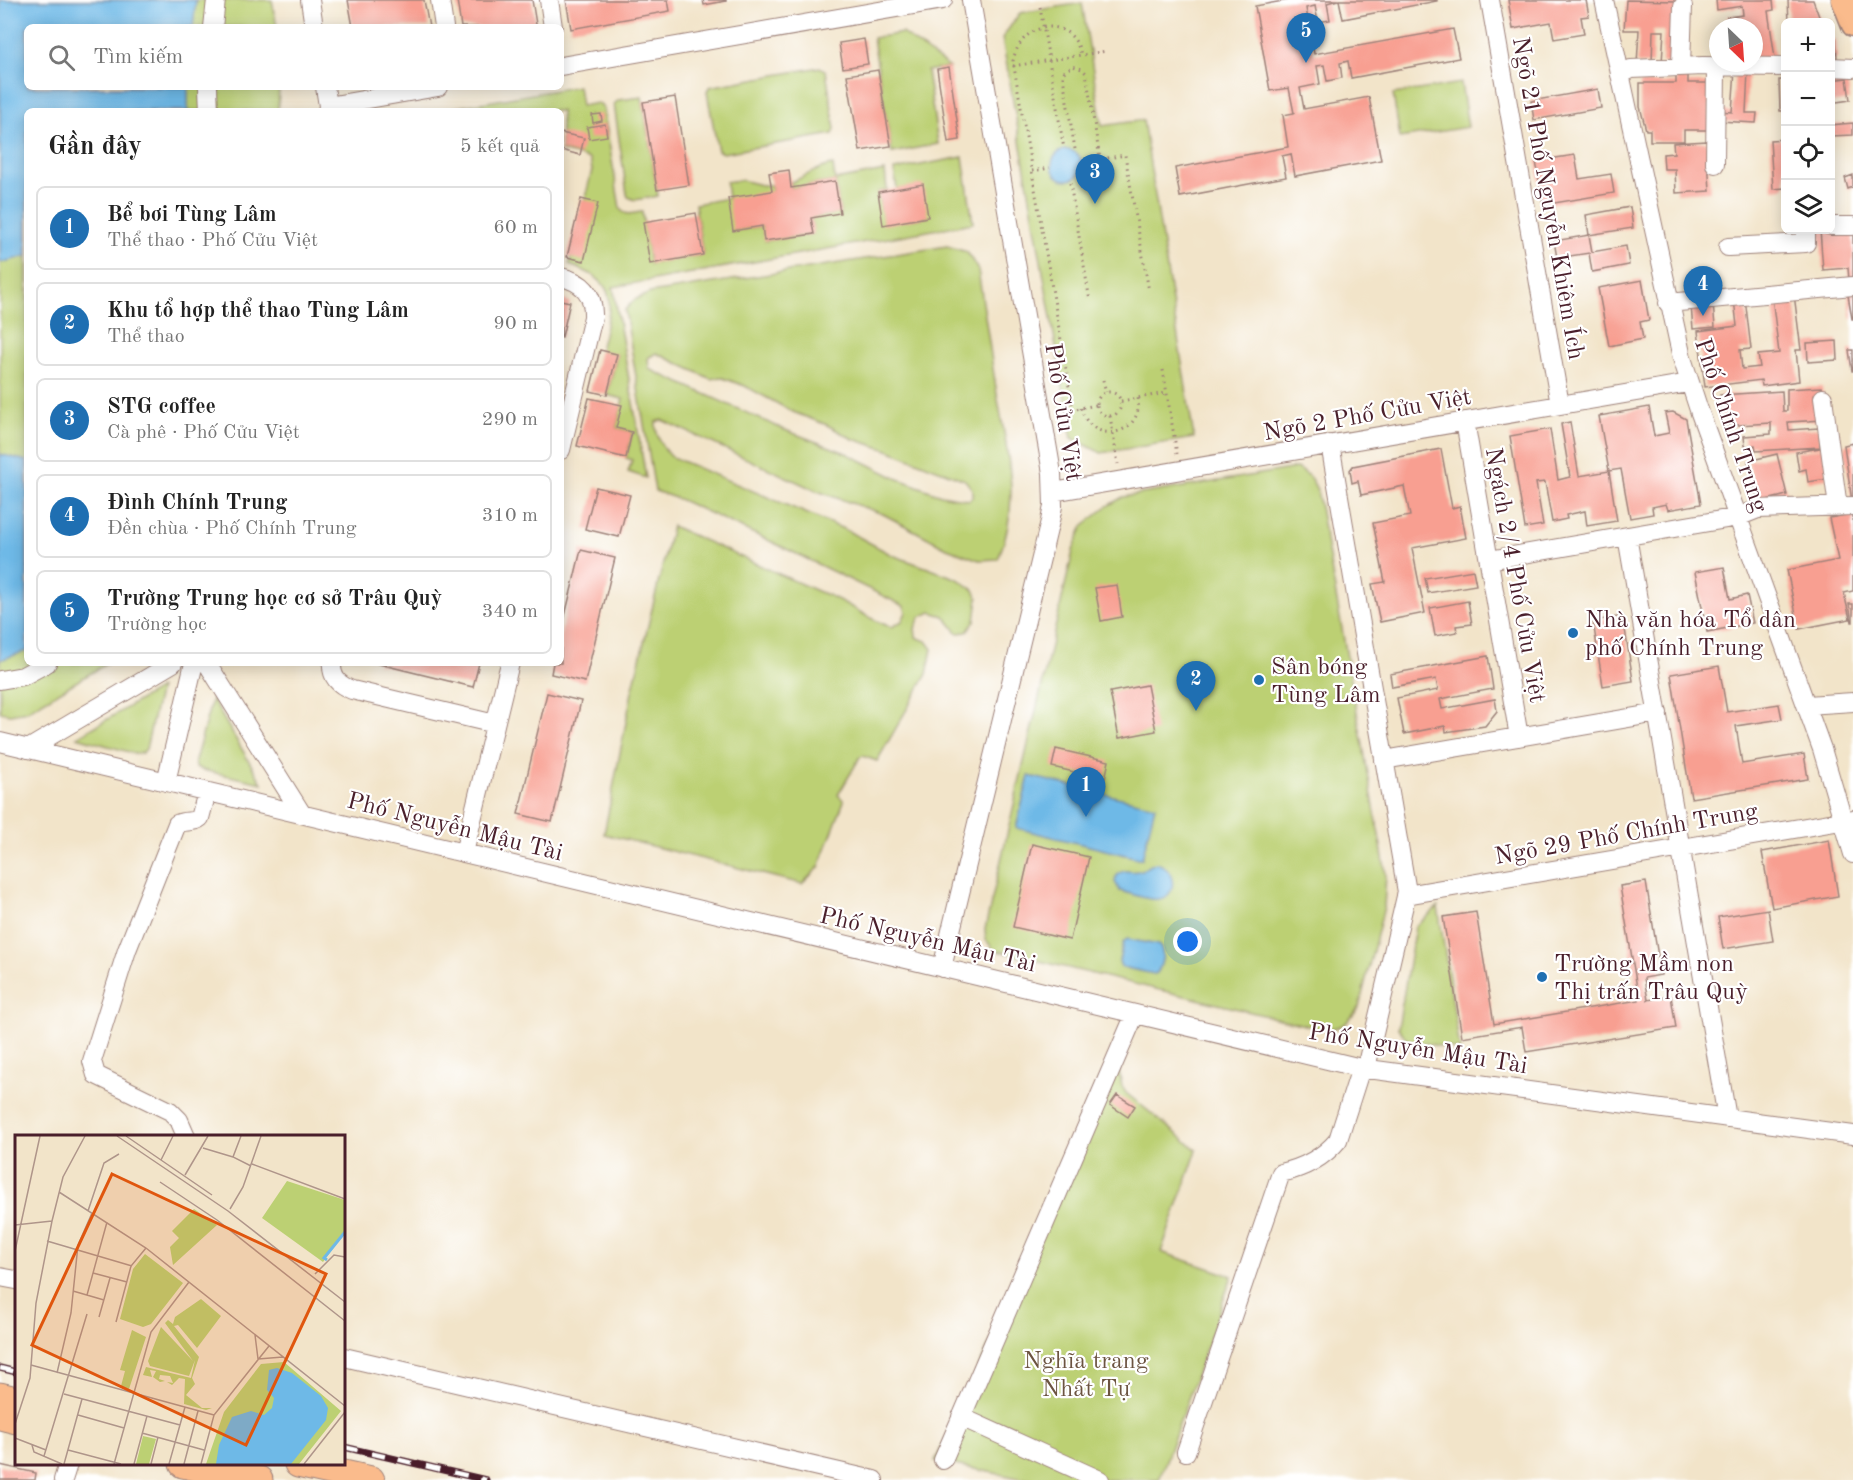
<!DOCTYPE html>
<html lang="vi">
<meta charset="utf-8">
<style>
:root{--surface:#fff;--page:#f2f2f2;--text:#222;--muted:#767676;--line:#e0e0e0;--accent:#1f6fb2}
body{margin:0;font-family:"Old Standard TT",serif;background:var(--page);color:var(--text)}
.controls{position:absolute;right:18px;top:18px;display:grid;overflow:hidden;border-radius:9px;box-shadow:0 3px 15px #0003}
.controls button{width:54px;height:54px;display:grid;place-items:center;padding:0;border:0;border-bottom:2px solid var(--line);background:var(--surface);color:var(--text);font:30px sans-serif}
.compass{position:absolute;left:1709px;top:18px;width:54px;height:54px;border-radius:50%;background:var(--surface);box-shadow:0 3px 15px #0003;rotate:155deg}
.you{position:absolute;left:1188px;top:942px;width:21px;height:21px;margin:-15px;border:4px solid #fff;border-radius:50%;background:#1a73e8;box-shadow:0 0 0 9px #1a73e833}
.badge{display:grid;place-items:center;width:39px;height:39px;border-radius:50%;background:var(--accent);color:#fff;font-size:20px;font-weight:700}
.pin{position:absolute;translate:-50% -50px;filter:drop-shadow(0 2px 3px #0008)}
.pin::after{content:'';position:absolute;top:32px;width:21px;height:18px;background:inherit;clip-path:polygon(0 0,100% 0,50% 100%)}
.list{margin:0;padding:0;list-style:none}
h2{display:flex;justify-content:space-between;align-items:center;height:78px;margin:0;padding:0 24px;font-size:26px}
h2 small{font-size:20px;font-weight:400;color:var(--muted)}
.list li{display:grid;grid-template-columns:39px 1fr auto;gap:18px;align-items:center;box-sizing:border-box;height:84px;margin:0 12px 12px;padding:0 12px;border:2px solid var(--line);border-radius:9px}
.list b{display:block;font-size:22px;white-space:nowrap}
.list p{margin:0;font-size:20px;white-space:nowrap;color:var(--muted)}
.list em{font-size:20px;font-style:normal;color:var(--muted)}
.icon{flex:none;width:33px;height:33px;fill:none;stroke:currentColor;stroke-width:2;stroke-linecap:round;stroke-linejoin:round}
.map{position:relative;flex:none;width:1853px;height:1480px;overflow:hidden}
.search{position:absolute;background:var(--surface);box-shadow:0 3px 15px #0003;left:24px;top:24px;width:540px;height:66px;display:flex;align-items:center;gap:15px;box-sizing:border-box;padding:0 21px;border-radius:9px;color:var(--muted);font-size:22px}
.panel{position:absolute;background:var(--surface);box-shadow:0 3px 15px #0003;left:24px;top:108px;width:540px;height:558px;border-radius:9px}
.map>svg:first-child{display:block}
.green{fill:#bcd073;stroke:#83784f;stroke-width:1.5;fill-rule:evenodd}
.water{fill:#6eb9e7;stroke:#5c6c89;stroke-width:1.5}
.building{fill:#f89f91}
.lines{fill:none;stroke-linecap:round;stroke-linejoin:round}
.minor-casing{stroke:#9e827a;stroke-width:20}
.major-casing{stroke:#9e827a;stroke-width:25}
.highway-casing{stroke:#9e827a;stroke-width:29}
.path{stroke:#9e827a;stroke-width:3;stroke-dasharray:1.5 4.5;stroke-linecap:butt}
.minor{stroke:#fff;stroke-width:18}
.major{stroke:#fabb8c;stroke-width:22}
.highway{stroke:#fabb8c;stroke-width:27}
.rail-casing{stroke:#4a1f2b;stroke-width:7}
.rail{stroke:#fff;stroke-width:4.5;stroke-dasharray:14;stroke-linecap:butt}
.poi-dot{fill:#1f6fb2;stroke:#fff;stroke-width:2}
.labels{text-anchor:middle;stroke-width:4.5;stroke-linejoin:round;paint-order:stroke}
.street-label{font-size:24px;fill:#4a1f2b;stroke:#fff}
.poi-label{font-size:24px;fill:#4a1f2b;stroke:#fff;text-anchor:start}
.park-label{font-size:24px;fill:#6c5441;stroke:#fff}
.inset-river{fill:none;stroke:#6eb9e7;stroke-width:3}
.inset-road{fill:none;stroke:#af958a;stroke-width:1.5}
.view{fill:#e0560e;fill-opacity:0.15;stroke:#e0560e;stroke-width:3}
.inset-edge{fill:none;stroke:#4a1f2b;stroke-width:3}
</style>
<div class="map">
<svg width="1853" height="1480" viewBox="0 0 1853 1480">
<rect width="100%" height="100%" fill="#fff"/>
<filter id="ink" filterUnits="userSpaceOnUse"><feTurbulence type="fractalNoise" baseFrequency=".0167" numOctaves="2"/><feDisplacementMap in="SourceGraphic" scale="12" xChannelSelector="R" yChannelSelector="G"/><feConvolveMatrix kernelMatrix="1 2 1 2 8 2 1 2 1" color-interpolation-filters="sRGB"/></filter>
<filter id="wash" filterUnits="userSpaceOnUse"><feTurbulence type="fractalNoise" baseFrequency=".008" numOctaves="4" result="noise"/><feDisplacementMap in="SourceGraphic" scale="24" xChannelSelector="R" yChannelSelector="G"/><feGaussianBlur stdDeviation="1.35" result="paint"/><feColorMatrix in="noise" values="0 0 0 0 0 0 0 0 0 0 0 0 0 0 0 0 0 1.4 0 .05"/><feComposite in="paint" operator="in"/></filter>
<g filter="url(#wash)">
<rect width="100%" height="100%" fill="#f2e4c9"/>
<path class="green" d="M0,0H272L277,27H27V87H279L278,111H27V663H108L27,711L10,714L0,712Z
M1082,3L1102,126L1143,120L1194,438L1101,453L1072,438L1002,38L1020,13Z
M902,33L949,67L927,71L938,144L892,153L873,38Z
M820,67L826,71L835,129L833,134L723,153L718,151L707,92L709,87Z
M1461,83L1468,127L1400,138L1393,94Z
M578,86L581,106L598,103L603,107L620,208C624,217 633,213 642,212L650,264L703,255L695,204L728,198L726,182L741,180L761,185H771L772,191L733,231L762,226L765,241L813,234L811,218L840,213L835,181L791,188V182C806,177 817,167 833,165L835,180L885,171L887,190L878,192L884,224L928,217L897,189L894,170L963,157L973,223L613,287L646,478L628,472L632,460L626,458L632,432L616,428L623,399L607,395L617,355L600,350C611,305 623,282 569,265L592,170L590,159L561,151V111H436Z
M642,97L658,196L635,200L628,197L627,194L614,104L619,100Z
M947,246L967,252L978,270C984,310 990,349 996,388C1006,450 1023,498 998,559L979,560L947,548L883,514L817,491L662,420L656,422C655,433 662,450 672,457L846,530L892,555L958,579L974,590L978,598L975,621L967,632L958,633L944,616L931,612L920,617L915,628L916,637L926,641L932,649L927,674L877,761L863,756L860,757L838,795L844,801L819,867L802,884L604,834L632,692L672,526L819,592C845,599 866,620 892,627L902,621L906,612L904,606L772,542L681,500L655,491L625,310L634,300L650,293ZM656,353L711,379L720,377L745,386L793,412L827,425L853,439L888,450L965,480L972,489V497L969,500L941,495L896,478L846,453L785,430L649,369L648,358Z
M1296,468C1308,473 1312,479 1317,490L1386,874L1384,907L1359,1007C1347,1025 1342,1029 1321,1029L994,950L986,940L985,929L1074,547L1083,526L1107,506L1123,497Z
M160,688L146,749L142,753L136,754L77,737Z
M212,699L262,783L202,770L196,767L195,761Z
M1438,907L1460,1050L1408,1040L1398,1028L1415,927Z
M1118,1067L1122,1086L1126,1093L1197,1150L1161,1252L1232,1276L1159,1480H1028L935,1461Z"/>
<path class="water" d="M0,0H196L193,27H27V87H188V111H27V256L0,263Z
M1052 165a15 15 0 1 1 30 0a15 15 0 1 1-30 0Z
M0,454L27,461V651L0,660Z
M1029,776L1155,806L1142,859L1016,828Z
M1156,863C1175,867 1180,897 1158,899C1147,901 1131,893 1120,891L1115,882L1116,877C1123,867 1128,873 1138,871C1144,870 1149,865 1156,863Z
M1127,939L1158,945C1166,951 1162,965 1157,973L1154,974L1121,967L1119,961L1123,943Z"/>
<g id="blocks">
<path class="building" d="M348,0H424L429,27H353Z
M457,0H532L536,24L534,27H461Z
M566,0H668L670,11L571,29Z
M703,0H726V1L704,5Z
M1289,0H1338L1327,3L1330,20L1318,22L1315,6L1306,8L1314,54L1453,29L1459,58L1351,78L1348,61L1340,63L1342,78L1327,81L1324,65L1317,66L1320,84L1300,88L1304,109L1369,97L1381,160L1295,176L1291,154L1282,156L1286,177L1180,197L1175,168L1288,147L1283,115L1294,113L1289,88L1270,91L1255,6Z
M1339,0H1437V1L1343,19Z
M1508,0H1586L1589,16L1581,17L1584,34L1554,39L1551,22L1513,29Z
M1626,0L1678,1L1675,64L1662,63L1664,31H1653L1652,64H1637L1639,30H1624Z
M1716,0H1773L1774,10L1768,11L1775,58L1754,62V27H1729L1727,17L1743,15L1742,6L1717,10Z
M1788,0H1813L1821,22H1789Z
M864,39L868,64L843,68L839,43Z
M1836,39L1837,59L1830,60V40Z
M949,67L960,140L948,142L937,69Z
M1676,69H1688V83H1710V130H1684V141H1650V130H1646L1640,107V83H1676Z
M878,70L891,146L860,151L847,75Z
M1735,70L1748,71L1746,113H1757L1756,123L1718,121V111L1732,112Z
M1847,78L1850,100L1830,103V80Z
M1779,80H1785V111H1780Z
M1598,89L1601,108L1534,120L1531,101Z
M675,97L689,185L657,190L643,102Z
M601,114L602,121L593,123L592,115Z
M1853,123V135L1830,136V125Z
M605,124L607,136L589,139L587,127Z
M561,133L584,138L580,155L561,150Z
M1785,139V188L1773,189L1770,140Z
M1707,141L1710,191L1676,193L1675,169H1664L1663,154L1674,153L1673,143Z
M1575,155L1579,179L1611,174L1614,193L1543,205L1536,161Z
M789,170L791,188L835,181L840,213L811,218L814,234L764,241L762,226L733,231L728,198L772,191L769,173Z
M1853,175V187L1848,189L1845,178Z
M1830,183H1832L1834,209H1830Z
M923,184L928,217L883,225L878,192Z
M581,199L598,203L584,261L567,257Z
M1630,207L1633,228L1589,235L1586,215Z
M696,213L703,255L650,264L643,222Z
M1853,227V279L1849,280L1848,268L1823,270L1820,230Z
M1589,235L1592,252L1626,246L1629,265L1592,272L1589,253L1557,258L1554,241Z
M1642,280L1649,320L1640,322L1643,339L1609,346L1598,288Z
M1853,288V319H1852L1847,289Z
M1794,294L1801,350H1796L1799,381L1762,386L1761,380L1705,387L1698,331L1737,326L1734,299L1745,298L1751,349L1740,350L1742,369L1760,367L1758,355L1779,353L1772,297Z
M561,300L570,302L562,337H561Z
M1713,303L1715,327L1693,329L1691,306Z
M1837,341L1838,360L1808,362L1807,343Z
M600,350L617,354L607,395L590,391Z
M1849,350H1853V371H1852Z
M1822,387L1824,420L1788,422L1789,430L1819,428L1820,447L1756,451L1755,445L1745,446L1744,436L1771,434V423L1722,426L1720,395L1782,391L1783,411H1787V389Z
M589,398L622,405L616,428L632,432L626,458L577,446Z
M1649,407L1654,436L1669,433L1665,413L1673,412L1686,419L1701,504L1668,510L1666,504L1652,507L1653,514L1630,518L1621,469L1609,471L1599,416Z
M1570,422L1579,476L1609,471L1617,521L1587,526L1585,511L1566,515L1567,519L1552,522L1545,482L1536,483L1543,525L1525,528L1510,436L1550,429L1558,480L1570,477L1561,424Z
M1853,443V502H1852L1844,445Z
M1826,447L1827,479L1808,482L1806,469L1799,471L1796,452Z
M1441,449L1452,508L1460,506L1466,538L1412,548L1425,613L1380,622L1372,584L1385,582L1373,523L1410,516L1404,486L1361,495L1358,481L1352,483L1350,470L1353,466Z
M1777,454L1787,495L1758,502L1748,461Z
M596,487L630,495L619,537L585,529Z
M1853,514V591L1844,593L1850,619L1799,629L1787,570L1838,560L1829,518Z
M581,550L615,558L585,682L551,674L553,663H561V632Z
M1724,567L1730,599L1747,595L1753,623L1707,632L1695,572Z
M1473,570L1476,585L1428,593L1425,578Z
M1117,585L1122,617L1101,621L1095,588Z
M1468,601L1472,624L1456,626L1457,632L1435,636L1430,608Z
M1849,604H1853V622H1852Z
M1623,616L1633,681L1603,686L1593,621Z
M1488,656L1493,689L1440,699L1442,709L1495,699L1497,711L1485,726L1446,732L1445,726L1404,734L1397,698L1438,690L1436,679L1392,687L1390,674Z
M375,663H479L473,687Z
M1719,666L1727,712L1779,704L1782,719L1736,726L1742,764L1804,754L1808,779L1691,798L1671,674Z
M1147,685L1156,731L1119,738L1110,692Z
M547,693L581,701L552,822L518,814Z
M1056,749L1109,761L1105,779L1052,767Z
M1829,840L1838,896L1772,908L1762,852Z
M1032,844L1089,857L1070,940L1013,927Z
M1646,882L1661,975L1644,978L1648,1000L1671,996L1676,1028L1526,1052L1522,1027L1462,1037L1443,917L1476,912L1494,1024L1639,1000L1620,886Z
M1768,909L1773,941L1723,949L1718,917Z
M1117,1095L1135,1106L1128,1117L1110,1105Z
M0,1465L36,1473L35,1480H0Z"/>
</g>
</g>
<g filter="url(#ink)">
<use href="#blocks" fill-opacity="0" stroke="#9e827a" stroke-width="1.5"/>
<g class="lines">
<g class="minor-casing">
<path id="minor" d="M310,0L314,27
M440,0L444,27
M549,0L553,27
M1490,0L1560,405
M1604,0L1682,358L1700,413L1822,749L1853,854
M213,27L216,0
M561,66L943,0
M1681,66L1683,6
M1830,67L1853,68
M1620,75L1631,69L1703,66L1786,67
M208,87L209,111
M325,87L328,106L327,111
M328,106L438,87
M1715,164L1716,66
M1830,226H1853
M1728,247L1806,243V230
M561,277C583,282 594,294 593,317L561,450
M1668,303L1853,286
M1823,398L1838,507
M1465,421L1519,737
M1330,444L1407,892L1366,1068
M1053,492L1689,383
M1627,536L1727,1118
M1489,560L1738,517L1758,509L1853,506
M207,663L302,814
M332,663C331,678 339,685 352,690L495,724
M0,680L23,676L47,663
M1807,705L1853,702
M0,742L1361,1068L1853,1135
M28,749L173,663
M1384,760L1658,713
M166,782L194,663
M464,853L510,663
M1406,895L1853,819
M942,968L1050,521L1053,506L1052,473L971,0
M186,1136L179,1120L170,1111L96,1075L92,1061L127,950L177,824C185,819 193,824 200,818L207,792
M0,1277L16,1280
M344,1357L874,1480
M961,1417L1100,1480
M1186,1452L1281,1173C1304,1168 1323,1158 1338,1140L1361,1068
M943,1460L1135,1014
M63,1480L68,1464"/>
</g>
<g class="major-casing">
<path id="major" d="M1843,0L1853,25"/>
</g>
<g class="highway-casing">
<path id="highway" d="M0,1396L16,1400
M0,1416L16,1420
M183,1464L259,1480
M298,1464L371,1480"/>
</g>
<path class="path" d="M1040,7L1064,149
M1013,66L1107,51
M1075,149L1063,77L1064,72L1073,66L1082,69L1086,73L1100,159
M1084,162L1125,155L1149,291
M1032,171L1050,168
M1070,183L1090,301
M1163,370L1177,454
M1103,380L1106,392
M1097 404a12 12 0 1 1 24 0a12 12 0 1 1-24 0Z
M1121,401L1166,393
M1081,408C1091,447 1144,436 1138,398
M1073,410L1013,61C1021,20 1072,14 1081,55
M1065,411L1096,405
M1110,416L1118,464"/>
<use href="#minor" class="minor"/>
<use href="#major" class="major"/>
<use href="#highway" class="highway"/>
<g class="rail-casing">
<path id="rail" d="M0,1368L16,1372
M344,1447L486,1480"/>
</g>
<use href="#rail" class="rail"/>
</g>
</g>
<g class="poi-dot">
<circle cx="1573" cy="633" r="6"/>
<circle cx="1259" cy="680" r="6"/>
<circle cx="1542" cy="977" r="6"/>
</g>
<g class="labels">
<g class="street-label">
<text transform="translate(1549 198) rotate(80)" y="8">Ngõ 21 Phố Nguyễn Khiêm Ích</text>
<text transform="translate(1064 412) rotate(81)" y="8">Phố Cửu Việt</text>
<text transform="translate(1367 414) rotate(-10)" y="8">Ngõ 2 Phố Cửu Việt</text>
<text transform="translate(1732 425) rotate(71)" y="8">Phố Chính Trung</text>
<text transform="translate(1516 575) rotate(80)" y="8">Ngách 2/4 Phố Cửu Việt</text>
<text transform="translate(455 826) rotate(14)" y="8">Phố Nguyễn Mậu Tài</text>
<text transform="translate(1626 833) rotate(-10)" y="8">Ngõ 29 Phố Chính Trung</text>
<text transform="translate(928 939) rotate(13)" y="8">Phố Nguyễn Mậu Tài</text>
<text transform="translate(1418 1048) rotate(9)" y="8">Phố Nguyễn Mậu Tài</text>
</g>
<g class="poi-label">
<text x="1585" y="627">Nhà văn hóa Tổ dân<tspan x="1585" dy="28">phố Chính Trung</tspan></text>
<text x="1271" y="674">Sân bóng<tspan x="1271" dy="28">Tùng Lâm</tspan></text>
<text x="1554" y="971">Trường Mầm non<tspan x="1554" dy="28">Thị trấn Trâu Quỳ</tspan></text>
</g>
<g class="park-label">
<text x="1086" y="1368">Nghĩa trang<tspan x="1086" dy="28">Nhất Tự</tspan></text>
</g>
</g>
<g transform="translate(15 1135)">
<rect width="330" height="330" fill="#f2e4c9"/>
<path d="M272,46L330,65V97L308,127L247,83ZM179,74L202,90L158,130L155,112L164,103L157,96ZM130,119L168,148L136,189L128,192L105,184L118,134ZM186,164L206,181L182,213L163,190L159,191L184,222L177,243L180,249L171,260L187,273H197L191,275L169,269L170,244L164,243L157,250L152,247L158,248L155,241L145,240L144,244L150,246L145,247L138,242L141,236L135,235L137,242L128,240L131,232L176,243L180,225L174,241L135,231L133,226L146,192L178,226L150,188L153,185L158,189L160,182ZM117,195L131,202L114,254L106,251L110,236L105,235ZM269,227L326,276L284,329H191L209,277L246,229ZM128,301L141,304L134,329H121Z" fill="#bcd073"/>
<path d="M262,233L277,238L306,261L313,273L311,285L276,329H201L204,310L217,282L236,276L249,280L257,273L259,263L252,255L254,235Z" fill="#6eb9e7"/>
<path class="inset-river" d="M312,125L309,123L330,97"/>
<path class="inset-road" d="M102,1L213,76L330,167M111,1L197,60M226,1L218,22L236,31M188,13L218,22M146,25L158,1M237,29L330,64M170,40L193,1M145,47L202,85L330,186M44,57L131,113L330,271M215,74L228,52L246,1M73,76L89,28L104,19M0,90L37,86M32,106L117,131M0,116L25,1M78,138L112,147M300,139L319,120L330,122M58,156L89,165M72,160L92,87M84,182L95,143M101,187L116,131L131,113M240,200L243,224M243,224L268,222M16,230L199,280M42,238L56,178L63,110L77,78M49,259L165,290M63,280L109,293M0,289L15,243L21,168L37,86L48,42L70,1M127,298L189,315M0,303L31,315M17,310L19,317L47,329M53,315L106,329M29,321L72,179M49,329L67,264M99,329L136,197L174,147M119,329L132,281M136,329L143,302M154,329L170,272M169,329L183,276M186,329L199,280L254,211M289,329L330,277"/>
<path class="view" d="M97,39L311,139L231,310L17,210Z"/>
<rect width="330" height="330" class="inset-edge"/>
</g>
</svg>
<div class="controls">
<button>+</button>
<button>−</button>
<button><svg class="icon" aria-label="locate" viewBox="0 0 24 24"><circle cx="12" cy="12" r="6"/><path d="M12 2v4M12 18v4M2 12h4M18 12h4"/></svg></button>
<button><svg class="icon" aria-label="layers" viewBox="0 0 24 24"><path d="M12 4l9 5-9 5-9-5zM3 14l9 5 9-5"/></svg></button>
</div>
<svg class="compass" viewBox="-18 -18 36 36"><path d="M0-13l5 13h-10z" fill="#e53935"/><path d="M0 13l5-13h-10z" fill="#767676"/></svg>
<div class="you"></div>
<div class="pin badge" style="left:1086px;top:817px">1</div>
<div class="pin badge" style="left:1196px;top:711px">2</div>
<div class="pin badge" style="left:1095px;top:204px">3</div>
<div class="pin badge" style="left:1703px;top:316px">4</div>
<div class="pin badge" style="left:1306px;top:63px">5</div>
<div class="search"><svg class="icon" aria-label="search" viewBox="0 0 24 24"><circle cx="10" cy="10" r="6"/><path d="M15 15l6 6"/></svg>Tìm kiếm</div>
<section class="panel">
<h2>Gần đây<small>5 kết quả</small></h2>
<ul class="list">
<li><span class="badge">1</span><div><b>Bể bơi Tùng Lâm</b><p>Thể thao · Phố Cửu Việt</p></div><em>60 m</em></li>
<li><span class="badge">2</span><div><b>Khu tổ hợp thể thao Tùng Lâm</b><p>Thể thao</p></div><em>90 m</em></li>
<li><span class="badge">3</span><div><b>STG coffee</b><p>Cà phê · Phố Cửu Việt</p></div><em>290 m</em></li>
<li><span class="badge">4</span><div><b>Đình Chính Trung</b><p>Đền chùa · Phố Chính Trung</p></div><em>310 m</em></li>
<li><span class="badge">5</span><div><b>Trường Trung học cơ sở Trâu Quỳ</b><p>Trường học</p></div><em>340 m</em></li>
</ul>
</section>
</div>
